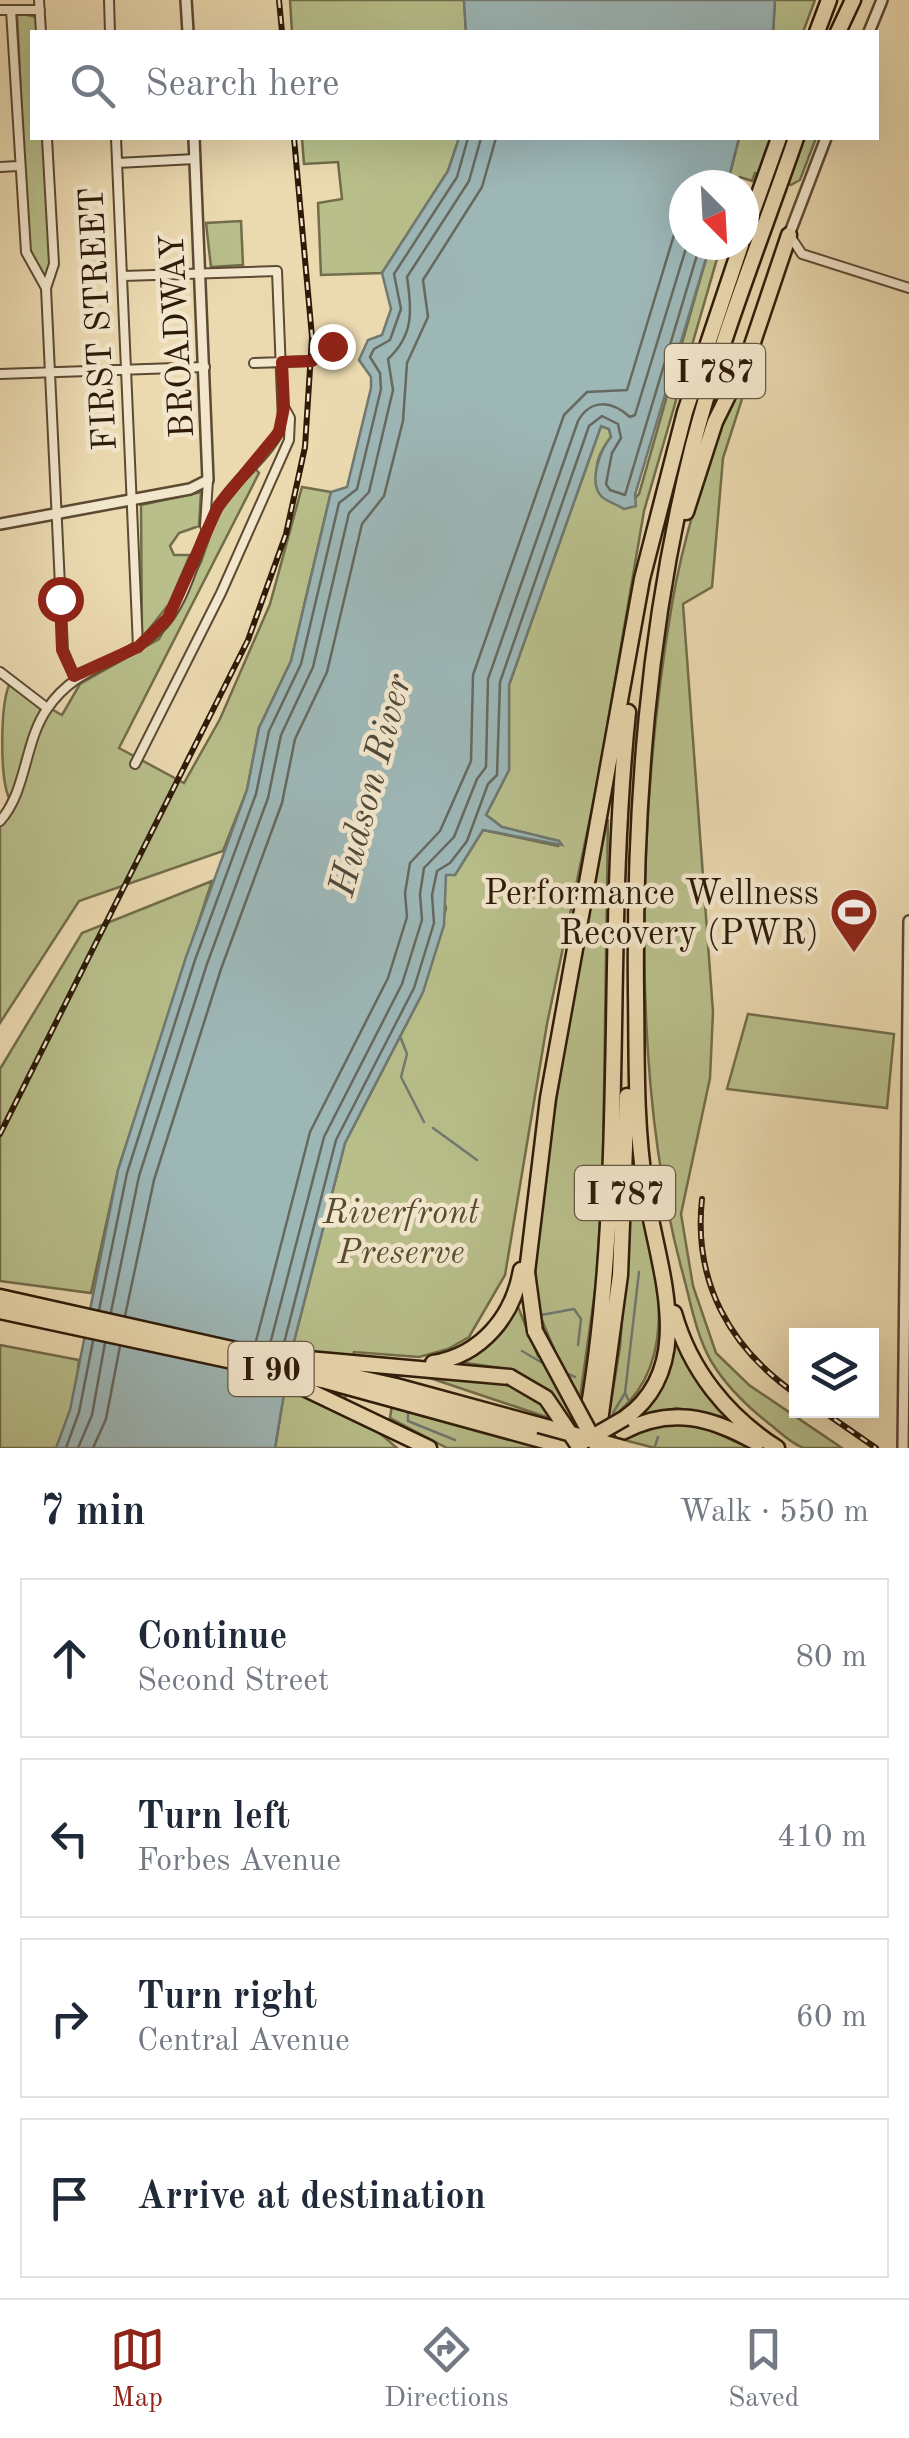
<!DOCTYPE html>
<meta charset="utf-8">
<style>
:root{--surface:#fff;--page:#f2f2f3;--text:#1f2937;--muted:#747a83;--line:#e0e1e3;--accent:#8f2418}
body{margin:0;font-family:"Old Standard TT",serif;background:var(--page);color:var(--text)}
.controls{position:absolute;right:30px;bottom:30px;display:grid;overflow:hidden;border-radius:0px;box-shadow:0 10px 40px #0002}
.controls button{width:90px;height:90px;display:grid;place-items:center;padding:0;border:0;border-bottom:2px solid var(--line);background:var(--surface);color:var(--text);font:50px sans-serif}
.compass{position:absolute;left:669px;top:170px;width:90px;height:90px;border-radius:50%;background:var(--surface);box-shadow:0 10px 40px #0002;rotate:156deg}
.stop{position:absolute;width:30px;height:30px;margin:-22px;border:8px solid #8f2418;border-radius:50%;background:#fff}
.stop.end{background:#8f2418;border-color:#fff;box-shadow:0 2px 10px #0008}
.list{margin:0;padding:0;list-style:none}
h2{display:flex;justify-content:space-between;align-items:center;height:130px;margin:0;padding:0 40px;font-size:42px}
h2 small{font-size:32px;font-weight:400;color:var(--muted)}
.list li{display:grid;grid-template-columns:65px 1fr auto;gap:30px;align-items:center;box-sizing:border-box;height:160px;margin:0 20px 20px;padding:0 20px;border:2px solid var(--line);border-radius:0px}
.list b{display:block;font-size:38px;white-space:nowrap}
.list p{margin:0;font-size:32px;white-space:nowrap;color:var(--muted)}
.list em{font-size:32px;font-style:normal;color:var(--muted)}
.icon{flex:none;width:55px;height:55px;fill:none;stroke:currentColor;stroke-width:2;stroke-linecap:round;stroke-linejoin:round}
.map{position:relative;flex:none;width:909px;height:1448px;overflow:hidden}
.search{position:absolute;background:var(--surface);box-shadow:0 10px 40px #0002;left:30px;right:30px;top:30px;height:110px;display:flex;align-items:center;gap:25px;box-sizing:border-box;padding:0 35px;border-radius:0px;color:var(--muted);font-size:38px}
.sheet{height:850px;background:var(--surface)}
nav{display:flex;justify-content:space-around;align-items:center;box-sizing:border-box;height:140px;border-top:2px solid var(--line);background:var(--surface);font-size:28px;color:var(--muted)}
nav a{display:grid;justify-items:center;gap:5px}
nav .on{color:var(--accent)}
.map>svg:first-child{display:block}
.green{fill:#b8bf8b;stroke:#726d4a;stroke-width:2.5}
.water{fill:#9db7b7;stroke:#707971;stroke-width:2.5}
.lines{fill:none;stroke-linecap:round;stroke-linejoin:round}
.shore{stroke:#656960;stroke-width:2.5}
.stream{stroke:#707971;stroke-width:2.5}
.minor-casing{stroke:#5c4a32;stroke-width:12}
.tertiary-casing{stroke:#5c4a32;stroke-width:14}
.motorway-casing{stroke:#2d1b08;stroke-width:19}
.minor{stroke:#f2e6cc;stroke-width:8}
.tertiary{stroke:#f2e6cc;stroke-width:9}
.motorway{stroke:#ebd9b0;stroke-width:14}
.rail-casing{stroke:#2d1b08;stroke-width:6}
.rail{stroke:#f2e6cc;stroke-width:2.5;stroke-dasharray:8;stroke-linecap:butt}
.motorway-bridge-casing{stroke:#2d1b08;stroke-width:19;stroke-linecap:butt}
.motorway-bridge{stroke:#ebd9b0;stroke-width:14}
.route{stroke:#8f2418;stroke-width:12}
.labels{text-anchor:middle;stroke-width:9;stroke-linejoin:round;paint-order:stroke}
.shield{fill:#f2e6cc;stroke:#685843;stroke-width:2.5}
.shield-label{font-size:32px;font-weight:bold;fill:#2d1b08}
.street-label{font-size:35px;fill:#2d1b08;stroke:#f2e6cc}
.poi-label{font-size:35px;fill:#2d1b08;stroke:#f2e6cc;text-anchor:end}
.park-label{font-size:35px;font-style:italic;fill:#574c2f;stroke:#f2e6cc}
.water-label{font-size:38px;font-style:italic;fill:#4f4a3d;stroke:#f2e6cc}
</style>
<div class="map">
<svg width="909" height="1448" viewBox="0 0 909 1448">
<rect width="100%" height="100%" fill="#ebd9b0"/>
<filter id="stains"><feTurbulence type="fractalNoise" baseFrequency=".002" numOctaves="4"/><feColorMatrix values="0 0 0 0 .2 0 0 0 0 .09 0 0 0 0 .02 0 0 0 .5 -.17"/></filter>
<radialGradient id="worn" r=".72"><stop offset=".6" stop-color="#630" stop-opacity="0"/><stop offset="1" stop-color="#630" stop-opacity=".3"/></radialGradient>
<path class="green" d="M290,0H464L466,32H292Z
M775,0H815L803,32H773Z
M17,13L37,17L38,32H32V138H43L50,264L45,280L28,248Z
M302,138H459L448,171L382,273L321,275L318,203L342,199L338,162L304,164Z
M739,138H767L794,149L799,138H816L800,180L791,185L755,173L752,181L740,177L737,185H727Z
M241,221L243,265L211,267L206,223Z
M710,245H721L644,511L598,780L547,1024L505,1275L469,1337L448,1349L419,1357L354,1352L342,1415L375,1429L397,1448H275L290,1357L345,1143L423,992L446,908L442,896L446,874L455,875L483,830L558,846L559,841L502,827L486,815L509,770V685L601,426L609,429L611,437C587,467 594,489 624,509L639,494Z
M787,259L723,458L712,587L683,604L713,1012L710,1078L681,1214L693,1286L716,1353L749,1385L842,1448C831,1448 815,1448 804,1448C791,1444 778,1430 767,1422C747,1406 724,1383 711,1361C695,1333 690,1298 681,1267C629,1070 638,804 672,604C692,485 743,371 787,259Z
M254,467L259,473L119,748L184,783L220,719L270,604L302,487L331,492L291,661L259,728L247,790L223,851L79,901L0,1023V817L9,798C0,778 0,708 9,685L62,715L80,684L159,639L201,562L217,516Z
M201,492L199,526L179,533L170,546L174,555H190L169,604L142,638L141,505Z
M608,819L603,1161L597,1276L576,1427L415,1373L511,1385L515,1370L459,1362L518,1307L538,1356L554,1349L534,1301L536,1260L548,1150L588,904Z
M212,881L118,1170L91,1293L0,1281V1069L82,933Z
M748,1014L894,1034L887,1108L727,1089Z
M634,1160C648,1246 694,1362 608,1420L620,1347Z
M676,1336L692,1373L729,1418L676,1408L623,1425C657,1401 667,1376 676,1336Z
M0,1345L79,1360L69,1448H0Z
M392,1405L543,1448H447L390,1418Z
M654,1425H699L749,1448H655L620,1439Z"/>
<path class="water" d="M464,0H775L773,32H466Z
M459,138H739L727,185H684V245H710L635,495L636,506L624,509C618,505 608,502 602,497C587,482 601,449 611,437L609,429L601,426L509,685V770L486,815L502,827L559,841L562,845L483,830L455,875H446L444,925L423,992L345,1143L290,1357L275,1448H56L70,1410L118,1170L186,957L247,790L259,728L291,661L331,492L347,487L371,388V377L359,360L368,340L382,335L391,309L382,273L448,171Z"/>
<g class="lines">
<path class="shore" d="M99,1310L127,1173L195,960L256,794L269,731L301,664L339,503L357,489L381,389L380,373L370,357L374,349L390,340L401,309L394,274L457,177L468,138
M111,1312L139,1176L207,964L268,798L281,735L313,667L349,513L369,492L393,390L388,359C414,335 412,310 407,277L469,181L481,138
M125,1316L154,1180L221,969L282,803L295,739L327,672L362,524L384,496L403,421L407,363L428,317L423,280L482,187L496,138
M255,1345L310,1132L388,978L407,917L405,893L410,863L440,831L471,761L473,675L564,415L587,392L627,390L674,235L684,219
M269,1348L324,1137L402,984L422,920L420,894L424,868L454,837L477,779L486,767L488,679L578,421C591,398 612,401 630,417L635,415L687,245
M282,1351L336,1140L414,988L434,923L432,895L437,871L450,863L467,841L488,784L497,775L500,682L589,426L602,416L618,424L621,438L612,453L606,484L610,490L625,495L700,245
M66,1448L79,1412L93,1341
M78,1448L92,1415L105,1343
M93,1448L106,1419L120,1346"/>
<path class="stream" d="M400,1036L407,1054L401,1077L424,1122
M433,1128L477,1160
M541,1315L574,1309L581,1319L578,1345
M522,1351L546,1365
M563,1372L575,1377
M629,1401L625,1393L639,1272
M408,1413V1421L455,1440
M613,1413L625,1393
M655,1446L658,1437"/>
<g class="minor-casing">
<path id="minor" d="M39,0L41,32
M109,0L110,32
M0,10H40
M11,10L26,252L46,288
M47,138L54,264L46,288L63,650L74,676
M116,138L138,647
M117,163L195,159
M0,167L18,166
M790,236L802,254L909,288
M254,363L311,361L331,346
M0,374L205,367
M205,526L208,480
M0,672L47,708
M135,764L221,593L289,440L290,418L284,407
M0,821C27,791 24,742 47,709C77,664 121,665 158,630C190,600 195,544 218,507C236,477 272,454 283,422L277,271L123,276"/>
</g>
<g class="tertiary-casing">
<path id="tertiary" d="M186,0L188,32
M869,32L882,0
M789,235L826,138
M0,524L190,489L208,480L194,138
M903,1448L909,921"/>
</g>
<g class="motorway-casing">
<path id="motorway" d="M817,32L829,0
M838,32L853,0
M744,236L779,138
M686,512L715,422L750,351L789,235
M0,1297L396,1386L539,1425
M0,1311L326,1381L570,1448
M674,1313C690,1370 727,1416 777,1448
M535,1331L527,1272L548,1098L642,579L685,412L741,245
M308,1359L510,1377
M433,1363C481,1355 513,1317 521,1270
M289,1381L429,1448
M625,1418C701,1364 655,1261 645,1186C635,1121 637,1057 636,991C634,806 648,625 693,445C720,341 761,239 796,138
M585,1429C628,1192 603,951 628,712
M622,1432C671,1406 711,1417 757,1443
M597,1443L620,1275L627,1096"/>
</g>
<use href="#minor" class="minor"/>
<use href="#tertiary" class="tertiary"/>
<use href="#motorway" class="motorway"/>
<g class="rail-casing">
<path id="rail" d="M279,0L282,32
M0,1134L248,640L286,534L305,447L312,337L294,138
M702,1199C693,1282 730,1348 796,1394
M821,1410L876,1448"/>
</g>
<use href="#rail" class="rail"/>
<g class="motorway-bridge-casing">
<path id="motorway-bridge" d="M535,1331L598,1448
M510,1377L546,1398L580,1448
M539,1425L623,1448
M587,1440L625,1418"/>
</g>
<use href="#motorway-bridge" class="motorway-bridge"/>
</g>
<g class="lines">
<path class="route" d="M60,599L62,650L74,676L138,647L168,618L218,506L279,432L284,407L282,362L312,361L332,346"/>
</g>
<defs>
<g id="stadium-pin" transform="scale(2.5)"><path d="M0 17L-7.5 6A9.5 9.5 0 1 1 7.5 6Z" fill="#8f2418" stroke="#f2e6cc"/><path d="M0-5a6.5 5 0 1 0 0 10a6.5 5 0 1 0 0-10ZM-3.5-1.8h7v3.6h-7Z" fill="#fff"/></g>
</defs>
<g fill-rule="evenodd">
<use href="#stadium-pin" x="854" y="912"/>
</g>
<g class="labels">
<g class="shield">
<rect x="665" y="344" width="100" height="54" rx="8"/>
<rect x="575" y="1166" width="100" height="54" rx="8"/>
<rect x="228.5" y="1342" width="85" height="54" rx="8"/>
</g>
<g class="shield-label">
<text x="715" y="382">I 787</text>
<text x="625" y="1204">I 787</text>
<text x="271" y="1380">I 90</text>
</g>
<g class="street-label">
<text transform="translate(97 319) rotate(-93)" y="12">FIRST STREET</text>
<text transform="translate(176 336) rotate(-93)" y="12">BROADWAY</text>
</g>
<g class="poi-label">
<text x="819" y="904">Performance Wellness<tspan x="819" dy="40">Recovery (PWR)</tspan></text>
</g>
<g class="park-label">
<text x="401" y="1223">Riverfront<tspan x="401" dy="40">Preserve</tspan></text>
</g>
<g class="water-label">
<text transform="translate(369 785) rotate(-75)" y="13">Hudson River</text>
</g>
</g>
<rect width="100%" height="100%" filter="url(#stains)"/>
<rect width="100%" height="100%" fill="url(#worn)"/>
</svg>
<div class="controls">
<button><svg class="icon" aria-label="layers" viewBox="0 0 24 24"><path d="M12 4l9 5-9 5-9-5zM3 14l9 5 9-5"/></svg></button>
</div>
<svg class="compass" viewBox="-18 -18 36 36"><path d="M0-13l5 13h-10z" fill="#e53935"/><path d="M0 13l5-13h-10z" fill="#747a83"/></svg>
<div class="stop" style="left:60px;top:599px"></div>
<div class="stop end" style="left:332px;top:346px"></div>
<div class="search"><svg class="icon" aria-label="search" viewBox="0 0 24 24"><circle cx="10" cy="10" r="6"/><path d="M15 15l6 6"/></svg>Search here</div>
</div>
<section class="sheet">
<h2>7 min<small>Walk · 550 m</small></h2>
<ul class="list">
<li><svg class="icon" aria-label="ahead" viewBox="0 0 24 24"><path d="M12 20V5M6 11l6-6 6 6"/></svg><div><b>Continue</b><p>Second Street</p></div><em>80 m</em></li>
<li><svg class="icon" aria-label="left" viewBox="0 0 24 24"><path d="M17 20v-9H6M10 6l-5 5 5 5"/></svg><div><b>Turn left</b><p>Forbes Avenue</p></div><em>410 m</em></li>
<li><svg class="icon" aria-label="right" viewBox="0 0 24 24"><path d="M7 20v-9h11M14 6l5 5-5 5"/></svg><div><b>Turn right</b><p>Central Avenue</p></div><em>60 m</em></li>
<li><svg class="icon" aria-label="arrive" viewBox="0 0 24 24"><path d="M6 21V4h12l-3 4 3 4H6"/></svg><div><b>Arrive at destination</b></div></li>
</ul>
</section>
<nav>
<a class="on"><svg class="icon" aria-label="map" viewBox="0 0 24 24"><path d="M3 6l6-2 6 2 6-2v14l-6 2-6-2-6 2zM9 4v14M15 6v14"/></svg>Map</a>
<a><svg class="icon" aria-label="directions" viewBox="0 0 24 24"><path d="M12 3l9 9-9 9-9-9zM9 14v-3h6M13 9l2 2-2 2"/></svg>Directions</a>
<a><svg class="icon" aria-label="saved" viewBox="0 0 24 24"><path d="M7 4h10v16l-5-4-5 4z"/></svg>Saved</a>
</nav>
